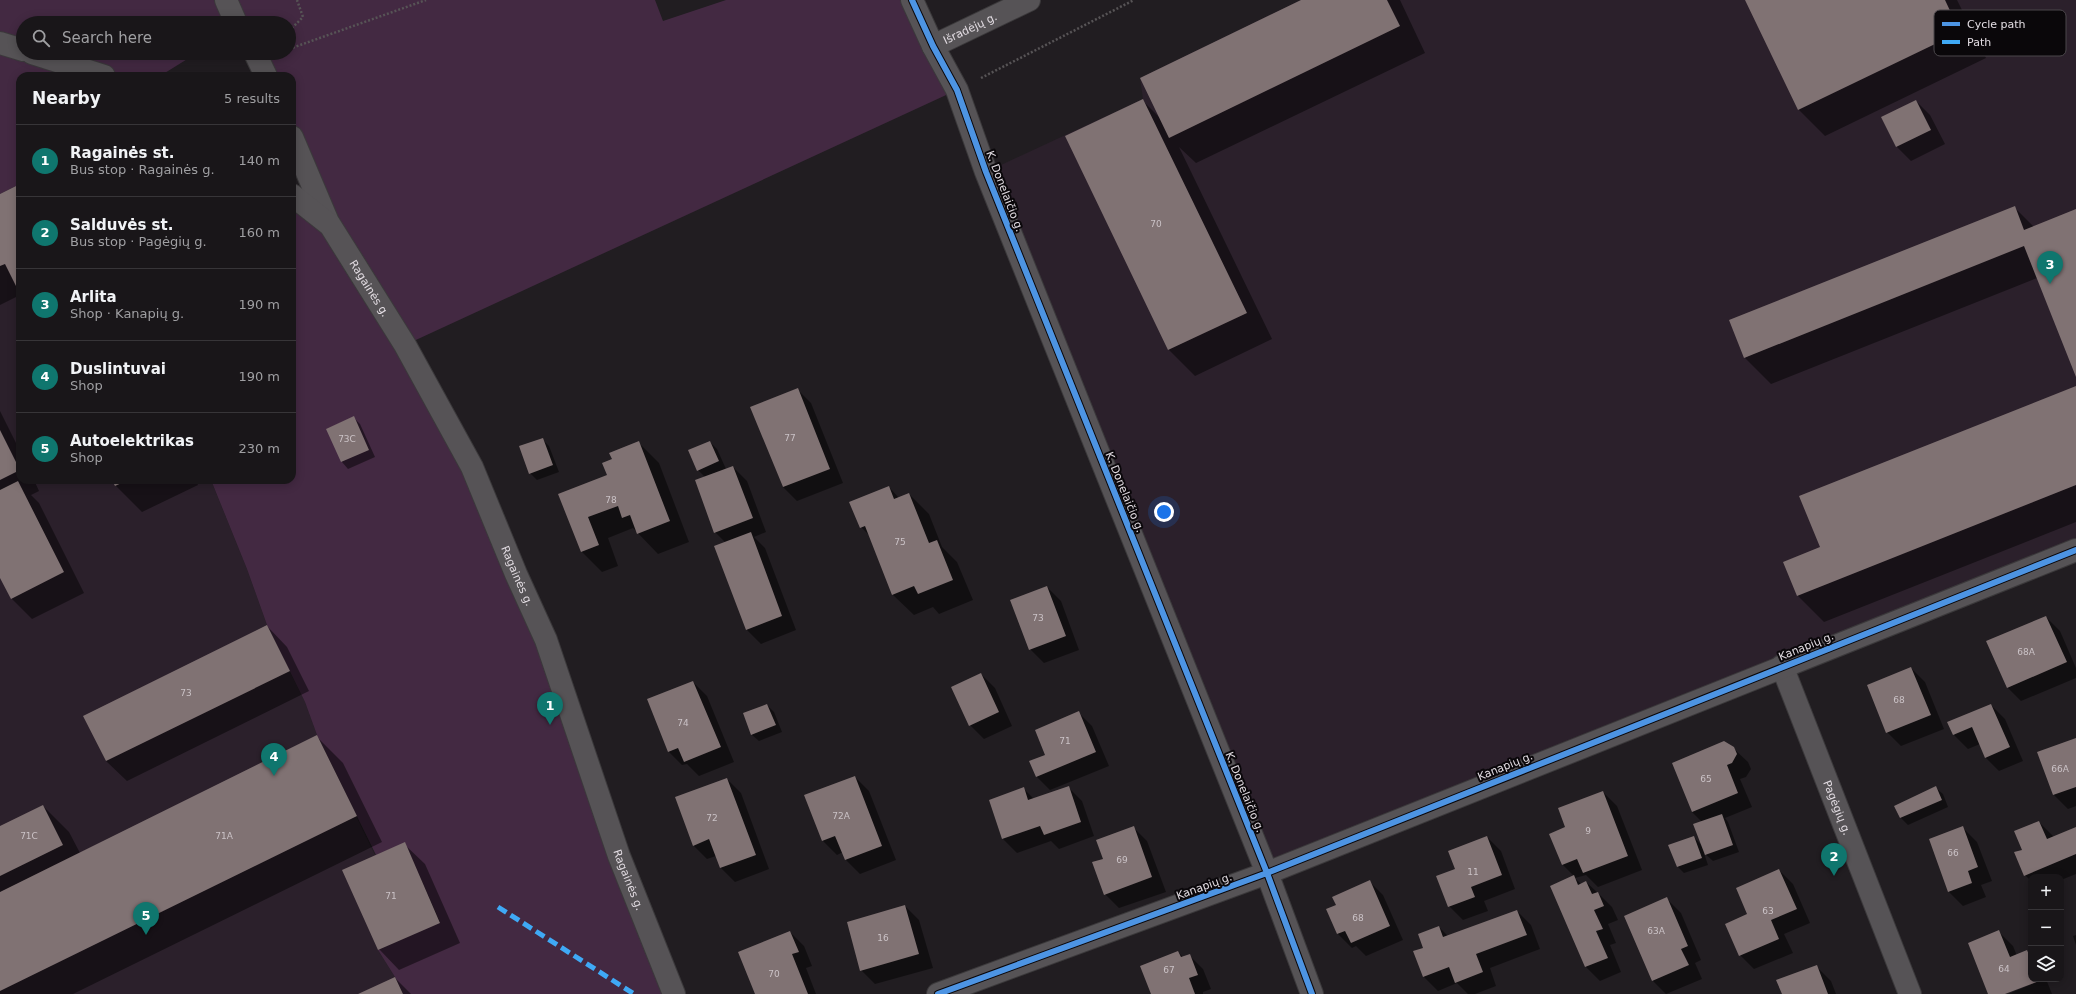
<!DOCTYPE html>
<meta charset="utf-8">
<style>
:root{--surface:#191619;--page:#221f22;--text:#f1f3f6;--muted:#9f9fa2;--line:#373538;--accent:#0f766e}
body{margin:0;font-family:"DejaVu Sans",sans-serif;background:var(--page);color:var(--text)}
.controls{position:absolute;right:12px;bottom:12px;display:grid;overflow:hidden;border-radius:8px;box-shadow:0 2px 10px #0003}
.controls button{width:36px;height:36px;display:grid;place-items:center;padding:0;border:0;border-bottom:1px solid var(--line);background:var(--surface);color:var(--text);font:20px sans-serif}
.you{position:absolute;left:1164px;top:512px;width:14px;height:14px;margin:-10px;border:3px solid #fff;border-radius:50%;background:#1a73e8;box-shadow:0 0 0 6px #1a73e833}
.badge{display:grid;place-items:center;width:26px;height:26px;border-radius:50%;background:var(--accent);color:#fff;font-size:13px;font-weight:700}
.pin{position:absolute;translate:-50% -33px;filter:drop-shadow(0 1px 2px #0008)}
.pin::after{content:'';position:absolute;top:21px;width:14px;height:12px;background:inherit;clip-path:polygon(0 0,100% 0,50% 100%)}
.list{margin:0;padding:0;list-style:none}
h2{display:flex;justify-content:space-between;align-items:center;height:52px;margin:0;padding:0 16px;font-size:17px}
h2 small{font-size:13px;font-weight:400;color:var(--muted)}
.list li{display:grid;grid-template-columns:26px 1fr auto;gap:12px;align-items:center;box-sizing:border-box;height:72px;padding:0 16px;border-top:1px solid var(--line)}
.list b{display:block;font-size:15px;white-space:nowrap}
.list p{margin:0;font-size:13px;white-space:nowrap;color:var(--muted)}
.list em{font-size:13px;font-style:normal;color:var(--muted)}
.icon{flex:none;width:22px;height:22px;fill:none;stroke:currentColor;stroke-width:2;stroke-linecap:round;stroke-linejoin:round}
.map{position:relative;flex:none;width:2076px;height:994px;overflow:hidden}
.search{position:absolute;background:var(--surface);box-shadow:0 2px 10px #0003;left:16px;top:16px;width:280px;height:44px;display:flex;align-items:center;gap:10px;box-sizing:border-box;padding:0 14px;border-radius:22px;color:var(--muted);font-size:15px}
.panel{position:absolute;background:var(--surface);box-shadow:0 2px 10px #0003;left:16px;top:72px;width:280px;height:412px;border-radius:12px}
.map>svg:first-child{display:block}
.built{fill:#2b202b}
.green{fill:#432942}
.shadow{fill:#0007}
.building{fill:#807273}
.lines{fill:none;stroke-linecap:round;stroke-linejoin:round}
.street-casing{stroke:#3b393b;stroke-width:24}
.path{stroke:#575456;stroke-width:2.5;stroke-dasharray:2 2;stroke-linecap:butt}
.street{stroke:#565356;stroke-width:22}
.quiet{stroke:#3fa9f5;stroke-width:5;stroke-dasharray:10 5;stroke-linecap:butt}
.cycleway-casing{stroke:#0a070a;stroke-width:8}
.cycleway{stroke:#4d94e3;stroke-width:6}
.labels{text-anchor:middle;stroke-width:4;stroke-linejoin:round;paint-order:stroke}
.number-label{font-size:9px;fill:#cac2c6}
.street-label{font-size:11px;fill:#e2dce2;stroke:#0a070a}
.key{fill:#0a070a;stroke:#4b474b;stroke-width:1}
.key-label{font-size:11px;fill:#e2dce2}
</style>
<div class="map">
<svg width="2076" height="994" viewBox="0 0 2076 994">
<rect width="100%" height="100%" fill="#211d21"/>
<path class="built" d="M1301,0H2076V550L1267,873L986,172L1143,99L1140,78Z
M20,184V480H211L247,569L267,625L305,702L317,735L375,855L405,842L440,923L378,950L395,977L403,994H0V194Z"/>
<path class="green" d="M0,0H655L663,21L726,0H912L957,90L405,345L472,467L674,994H403L395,977L378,950L440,922L405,843L376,855L317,735L305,702L267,625L247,569L211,480H292V195L329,224L292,144V76H261L250,53H289V23H23V53H197L160,76H20V184L0,194Z"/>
<path class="shadow" d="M1304,0H1400L1425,53L1196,163L1179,147L1272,339L1195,376L1169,350L1066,137L1142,100L1159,117Z
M1746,0H1957L1986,58L1825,136L1799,110Z
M1916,101L1930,115L1945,144L1911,161L1897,147L1882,117Z
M20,186V295L0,305V195Z
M2015,208L2034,227L2076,210V374L2037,278L1771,384L1745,358Z
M2076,387V522L1824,622L1798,596L1784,562L1821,548Z
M797,389L811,403L843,483L797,501L783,487L752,407Z
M0,411L20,451V480H34L39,491L31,495L39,503L84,593L32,619L11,598L0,576Z
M353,417L360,424L375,457L348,469L342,462L327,429Z
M542,439L549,446L559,472L537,480L530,473Z
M710,442L717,449L726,469L733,467L747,481L766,532L754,537L765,548L796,630L761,644L747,630L726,543L715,532L705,477L698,470Z
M639,443L659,463L689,542L658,554L633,528L608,538L618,566L602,572L582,552L560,495L608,476Z
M113,480H196L198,485L142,512L116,486Z
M889,487L899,498L909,494L929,514L942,547L957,562L973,600L939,614L933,607L914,615L893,595L871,537L861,527Z
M1047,587L1061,601L1079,650L1044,663L1030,649Z
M2046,617L2060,631L2076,668V678L2021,701L2007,687Z
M267,626L287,647L309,691L127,781L106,761L85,716Z
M1911,668L1925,682L1944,729L1901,746L1887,732Z
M981,674L995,688L1012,726L984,739L970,725Z
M693,682L707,696L734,762L699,776L687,764L682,765L668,751Z
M767,705L774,712L782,732L759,741L752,735L744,714Z
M1991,705L2005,719L2023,761L1999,771L1985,757L1980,744L1968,749L1954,735Z
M1078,712L1092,726L1109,766L1050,790L1036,776L1046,755Z
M317,737L343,763L382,842L73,994H0V827L43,806L69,832L80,853Z
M2076,739V806L2068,809L2054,795Z
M1733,748L1748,762L1751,769L1746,777L1740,779L1752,807L1725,818L1728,822L1739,852L1713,861L1704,853L1708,865L1684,873L1677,866L1694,837L1702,846V822L1692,812Z
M855,777L869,791L896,860L860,874L846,860L843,852L837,855L823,841L806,796Z
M727,779L741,793L769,869L735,882L721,868L716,856L707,859L693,845Z
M1068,787L1082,801L1094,836L1059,849L1051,841L1017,853L1003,839L990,801L1023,788L1034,799Z
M1936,788L1943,794L1948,807L1908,825L1901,818L1896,806Z
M1603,792L1617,806L1642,870L1598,887L1586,875L1575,878L1581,884L1586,882L1598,893L1612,907L1618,920L1608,924L1616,943L1610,945L1621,972L1600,981L1586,967L1551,886L1574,876L1562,864L1567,828Z
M2039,822L2054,837L2076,828V874L2061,880V877H2031V881L2025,875L2023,850Z
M1133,827L1147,841L1166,892L1119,908L1105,894L1104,859Z
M1963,828L1977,842L1992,881L1981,885L1986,897L1963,906L1949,892Z
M1487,837L1501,851L1515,889L1484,901L1488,911L1463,920L1449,906L1456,869Z
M404,844L425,864L460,943L399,970L379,949Z
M1779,870L1793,884L1810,923L1784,934L1793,953L1754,969L1740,955L1749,914Z
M1369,881L1383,895L1403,940L1366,956L1356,946L1352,948L1338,934L1327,910L1337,906Z
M1667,899L1681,913L1701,960L1695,963L1702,979L1666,994L1653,981Z
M905,906L919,920L933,968L875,984L861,970Z
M1517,911L1531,925L1540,949L1490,968L1496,986L1475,994H1468L1457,983L1438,991L1424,977V948L1439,927L1448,936Z
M790,932L804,946L812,966L806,968L816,994H756Z
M1999,932L2013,946L2017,956L2027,951L2031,955V979H2040L2003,994H1989Z
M2076,935V945L2073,936Z
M1178,952L1183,957L1189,955L1203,969L1211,989L1203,992V994H1152Z
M1817,967L1831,981L1836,994H1783Z
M395,978L411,994H360Z
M2044,979H2046L2052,994H2008Z"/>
<path class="building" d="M1301,0H1387L1400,26L1169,138L1140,78Z
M1745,0H1945L1960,32L1798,110Z
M1143,99L1247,313L1168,350L1065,136Z
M1916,100L1931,130L1896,147L1881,117Z
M20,184V294L5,264L0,266V194Z
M2015,206L2024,230L2076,209V377L2024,246L1744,358L1729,320Z
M2076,386V485L1797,596L1783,562L1820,547L1799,496Z
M798,388L830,469L783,487L750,407Z
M354,416L369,450L341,462L326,429Z
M0,430L20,470L0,480Z
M543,438L553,465L529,474L519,446Z
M639,441L670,521L637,534L630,515L622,518L618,506L588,517L599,545L581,552L558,494L607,475L602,463L612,459L609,453Z
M710,441L719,461L697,471L688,450Z
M733,466L753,518L714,533L695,480Z
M112,480H128L115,486Z
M18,481L64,572L11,599L0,578V490Z
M889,486L894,499L909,493L929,543L937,540L953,580L918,594L914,586L892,595L865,526L860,528L849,502Z
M751,532L782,616L746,630L714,546Z
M1047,586L1066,636L1029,650L1010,600Z
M2046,616L2067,662L2007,688L1986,641Z
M267,625L290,671L106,761L83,716Z
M1911,667L1931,715L1886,733L1867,685Z
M981,673L999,712L969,726L951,687Z
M693,681L721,747L684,762L678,748L668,752L647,699Z
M767,704L776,725L751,735L743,713Z
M1991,704L2010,747L1985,758L1972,727L1953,735L1947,722Z
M1079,711L1096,752L1036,777L1029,761L1045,755L1035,730Z
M317,735L357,816L0,991V892Z
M2076,738V787L2053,795L2037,752Z
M1724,741L1734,747L1737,754L1732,763L1727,765L1738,793L1692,812L1672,763Z
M855,776L882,846L845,860L835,836L822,841L804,795Z
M727,778L756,855L720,868L709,839L693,846L675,797Z
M1069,786L1081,822L1044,835L1040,826L1002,839L989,800L1024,787L1028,800Z
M1936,786L1942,800L1900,818L1894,806Z
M1603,791L1628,856L1583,873L1577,859L1562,865L1549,834L1565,827L1558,808Z
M43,805L63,845L0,876V826Z
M1722,814L1733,845L1705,855L1693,824Z
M2039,821L2047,839L2076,827V854L2024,876L2014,852L2022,850L2014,831Z
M1134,826L1152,877L1104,895L1092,862L1103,859L1096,840Z
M1963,826L1978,867L1968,871L1972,883L1948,892L1929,839Z
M1487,836L1502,875L1471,887L1475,897L1448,907L1436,876L1455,869L1448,851Z
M1694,836L1702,858L1677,867L1668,845Z
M405,842L440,923L378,950L342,870Z
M1779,869L1797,909L1771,920L1779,939L1739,956L1725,924L1747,914L1736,888Z
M1574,875L1578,885L1586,881L1592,894L1598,892L1604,906L1594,910L1603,929L1596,931L1608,958L1585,967L1550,886Z
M1370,880L1390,926L1351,943L1345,931L1337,934L1326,909L1336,905L1332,897Z
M1667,897L1688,946L1681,949L1689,965L1652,981L1624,916Z
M905,905L919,954L860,971L847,922Z
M1517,910L1527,935L1476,954L1483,972L1455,983L1449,967L1423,977L1413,951L1423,948L1418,934L1439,926L1443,937Z
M1999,930L2010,957L2027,950L2031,959V979L2039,981L2005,994H1988L1968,943Z
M790,931L799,952L792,954L808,994H755L738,952Z
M1178,951L1181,957L1190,954L1198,975L1189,978L1195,994H1151L1140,966Z
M1817,965L1828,994H1782L1776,980Z
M395,977L403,994H358Z"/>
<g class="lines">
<g class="street-casing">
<g id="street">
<path d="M226,0L236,23"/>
<path d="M912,0L933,46L957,90L986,172L1267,873L1312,994"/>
<path d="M0,43L23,50"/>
<path id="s1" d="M933,46L1029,0"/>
<path d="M32,53L104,76"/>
<path d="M255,53L266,76"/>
<path d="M292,137L328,222"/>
<path id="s2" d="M292,195L330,225L405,345L472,467L516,574L546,640L619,856L674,994"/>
<path id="s3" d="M1782,666L1910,994"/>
<path d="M938,994L1267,873L2076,550"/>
</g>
</g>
<path class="path" d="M289,31L303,17L297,0
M289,49L426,0
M981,78L1134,0"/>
<use href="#street" class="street"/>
<path class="quiet" d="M498,907L634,994"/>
<g class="cycleway-casing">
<path id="cycleway" d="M912,0L933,46L957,90L986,172L1267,873L1312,994
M938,994L1267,873L2076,550"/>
</g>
<use href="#cycleway" class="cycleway"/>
</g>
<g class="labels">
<g class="number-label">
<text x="1156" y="227">70</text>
<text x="790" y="441">77</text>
<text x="347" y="442">73C</text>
<text x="611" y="503">78</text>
<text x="900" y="545">75</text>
<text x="1038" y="621">73</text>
<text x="2026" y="655">68A</text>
<text x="186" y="696">73</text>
<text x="1899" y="703">68</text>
<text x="683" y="726">74</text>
<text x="1065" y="744">71</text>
<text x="2060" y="772">66A</text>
<text x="1706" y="782">65</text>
<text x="841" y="819">72A</text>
<text x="712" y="821">72</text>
<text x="1588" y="834">9</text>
<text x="29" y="839">71C</text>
<text x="224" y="839">71A</text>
<text x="1953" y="856">66</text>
<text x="1122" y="863">69</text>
<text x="1473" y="875">11</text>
<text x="391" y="899">71</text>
<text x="1768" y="914">63</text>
<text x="1358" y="921">68</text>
<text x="1656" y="934">63A</text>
<text x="883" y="941">16</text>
<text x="2004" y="972">64</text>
<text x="1169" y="973">67</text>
<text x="774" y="977">70</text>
</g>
<g class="street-label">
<text dy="4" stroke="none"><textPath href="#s1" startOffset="41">Išradėjų g.</textPath></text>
<text transform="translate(1005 191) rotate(69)" y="4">K. Donelaičio g.</text>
<text dy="4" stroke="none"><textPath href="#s2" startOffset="123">Ragainės g.</textPath></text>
<text transform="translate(1125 492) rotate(68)" y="4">K. Donelaičio g.</text>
<text dy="4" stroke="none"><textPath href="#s2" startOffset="447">Ragainės g.</textPath></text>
<text transform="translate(1806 646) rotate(-22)" y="4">Kanapių g.</text>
<text transform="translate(1505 766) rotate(-22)" y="4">Kanapių g.</text>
<text transform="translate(1245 792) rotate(68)" y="4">K. Donelaičio g.</text>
<text dy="4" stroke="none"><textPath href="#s3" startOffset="152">Pagėgių g.</textPath></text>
<text dy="4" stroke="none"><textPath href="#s2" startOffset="771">Ragainės g.</textPath></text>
<text transform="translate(1204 886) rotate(-20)" y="4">Kanapių g.</text>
</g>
</g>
<rect x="1934" y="10" width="132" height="46" rx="6" class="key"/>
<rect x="1942" y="22" width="18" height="4" fill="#4d94e3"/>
<rect x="1942" y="40" width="18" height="4" fill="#3fa9f5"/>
<g class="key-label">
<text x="1967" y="28">Cycle path</text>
<text x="1967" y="46">Path</text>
</g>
</svg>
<div class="controls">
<button>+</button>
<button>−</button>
<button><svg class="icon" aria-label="layers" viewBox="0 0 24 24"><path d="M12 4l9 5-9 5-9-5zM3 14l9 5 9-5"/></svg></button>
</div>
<div class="you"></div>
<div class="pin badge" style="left:550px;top:725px">1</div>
<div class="pin badge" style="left:1834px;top:876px">2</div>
<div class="pin badge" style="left:2050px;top:284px">3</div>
<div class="pin badge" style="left:274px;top:776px">4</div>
<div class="pin badge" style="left:146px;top:935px">5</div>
<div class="search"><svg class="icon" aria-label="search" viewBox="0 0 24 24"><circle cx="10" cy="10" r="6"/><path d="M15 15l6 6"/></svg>Search here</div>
<section class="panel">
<h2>Nearby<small>5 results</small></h2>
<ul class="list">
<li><span class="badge">1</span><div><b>Ragainės st.</b><p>Bus stop · Ragainės g.</p></div><em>140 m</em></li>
<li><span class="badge">2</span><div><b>Salduvės st.</b><p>Bus stop · Pagėgių g.</p></div><em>160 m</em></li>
<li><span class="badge">3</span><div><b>Arlita</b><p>Shop · Kanapių g.</p></div><em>190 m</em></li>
<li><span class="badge">4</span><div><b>Duslintuvai</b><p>Shop</p></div><em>190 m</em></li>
<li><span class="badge">5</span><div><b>Autoelektrikas</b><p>Shop</p></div><em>230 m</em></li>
</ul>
</section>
</div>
